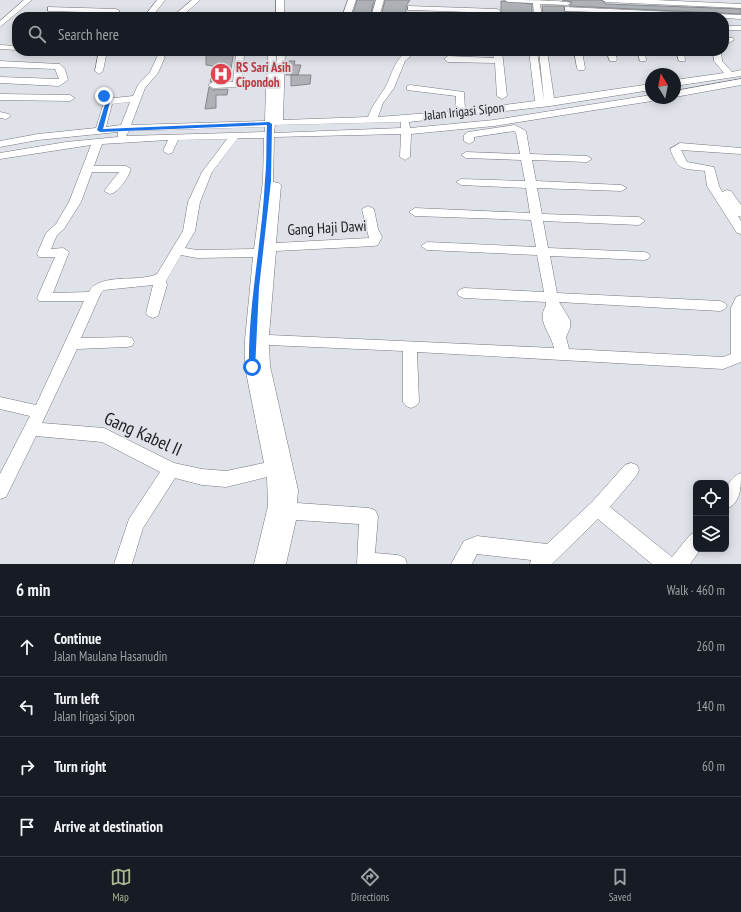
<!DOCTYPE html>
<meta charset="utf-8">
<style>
:root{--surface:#171b24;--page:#20242c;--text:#f1f3f6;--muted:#9ea1a6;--line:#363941;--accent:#abb591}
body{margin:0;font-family:"PT Sans Narrow",sans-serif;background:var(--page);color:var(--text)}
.controls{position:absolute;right:12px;bottom:12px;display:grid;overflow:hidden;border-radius:8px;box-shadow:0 2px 10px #0003}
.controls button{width:36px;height:36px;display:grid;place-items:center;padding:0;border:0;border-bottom:1px solid var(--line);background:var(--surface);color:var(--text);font:20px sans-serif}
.compass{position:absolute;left:645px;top:68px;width:36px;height:36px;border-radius:50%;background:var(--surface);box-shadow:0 2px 10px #0003;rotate:350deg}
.stop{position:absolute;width:12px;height:12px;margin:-9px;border:3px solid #1a73e8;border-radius:50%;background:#fff}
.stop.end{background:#1a73e8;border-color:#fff;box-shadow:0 1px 4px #0008}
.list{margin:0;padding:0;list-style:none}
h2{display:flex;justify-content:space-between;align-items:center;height:52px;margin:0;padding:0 16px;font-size:17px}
h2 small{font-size:13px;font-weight:400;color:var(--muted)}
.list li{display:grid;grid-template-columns:26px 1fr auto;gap:12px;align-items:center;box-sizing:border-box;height:60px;padding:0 16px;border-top:1px solid var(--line)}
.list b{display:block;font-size:15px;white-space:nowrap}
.list p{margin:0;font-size:13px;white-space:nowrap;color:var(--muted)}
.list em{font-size:13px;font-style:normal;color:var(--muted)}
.icon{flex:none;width:22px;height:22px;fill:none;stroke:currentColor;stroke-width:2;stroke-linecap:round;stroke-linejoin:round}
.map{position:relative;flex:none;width:741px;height:564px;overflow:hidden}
.search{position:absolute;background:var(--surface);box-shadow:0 2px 10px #0003;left:12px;right:12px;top:12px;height:44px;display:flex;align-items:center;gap:10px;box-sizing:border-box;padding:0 14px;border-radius:16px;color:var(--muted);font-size:15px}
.sheet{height:292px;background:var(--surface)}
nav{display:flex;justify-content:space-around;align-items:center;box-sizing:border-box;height:56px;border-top:1px solid var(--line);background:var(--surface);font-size:11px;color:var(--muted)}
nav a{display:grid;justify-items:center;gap:2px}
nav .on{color:var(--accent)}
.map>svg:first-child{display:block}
.building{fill:#aeb2b7;stroke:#85888d}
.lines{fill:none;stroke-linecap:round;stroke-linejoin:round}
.minor-casing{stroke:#75787d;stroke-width:1}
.minor{fill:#fff;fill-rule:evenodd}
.route{fill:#1a73e8}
.labels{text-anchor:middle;stroke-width:4;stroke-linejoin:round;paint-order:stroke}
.far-health-label{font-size:13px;font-weight:bold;fill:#be3a42;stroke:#dfe2e8;text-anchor:start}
.far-street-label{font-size:13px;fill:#1a1b1d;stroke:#dfe2e8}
.street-label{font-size:15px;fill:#1a1b1d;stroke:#dfe2e8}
.near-street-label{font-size:18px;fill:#1a1b1d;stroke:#dfe2e8}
</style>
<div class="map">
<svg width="741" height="564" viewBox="0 0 741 564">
<rect width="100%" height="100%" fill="#dfe2e8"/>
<path class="building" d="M357,0H374L370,17H352Z
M385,0H410L406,6V14L394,13L393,17H381Z
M562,0H601L606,4L741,9V14L569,6L572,2Z
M501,1L532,4V17H501Z
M542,6H564L565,12L685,17H543Z
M206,51H234L229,80L210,82L213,66L206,65Z
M286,61H295L294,65H301L298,75H286Z
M291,75H311L310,84L291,86Z
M209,87L213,90L228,89L227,95H216V108L205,109Z"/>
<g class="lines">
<g class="minor-casing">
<path id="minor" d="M24,0H32L0,27V21Z
M157,0H165L152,17H144Z
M192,0H200L181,17H172Z
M276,0H284V17H276Z
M348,0H356L350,17H342Z
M376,0H384L379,17H371Z
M504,0C516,0 564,0 571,3L567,5L540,4L542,17H534L533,3L508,2Z
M602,0H655L741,4V8L606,2Z
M408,6L497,9L501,11L497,13L411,10H408Z
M48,7L116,9L120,11L116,13L51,11H48Z
M565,7L741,15V19L724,18V17L568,11H565Z
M724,26H741V30H724Z
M724,37L733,38L734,40L730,42L724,41Z
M0,45L17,46V50L0,49Z
M99,51H107L103,71L99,74L95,71Z
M240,51H252L244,55L242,81H267L268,51H276V73L277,51H285L283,120L368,117C373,104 378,99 385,88C393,73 393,62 407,51H416L405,61L394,88L383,103L378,117L455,111L456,96L407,90V86L410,85L464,92L465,110L535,101L529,51H537L544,100L539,51H547L554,98L651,84V90L550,106L409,122L410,128L494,120L651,95V98H657L652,101L494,126L411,134L410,157L405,160L400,157L401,134L274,137L273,182L279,183L281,185L276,243L369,238L362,209L368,206L374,209L378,229L382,237L378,245L374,246L276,251L269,335L554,348C551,333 536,321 546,306V302L464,298L459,296L457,293L459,290L464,288L544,292L537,255L427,250L421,246L427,242L536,247L531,220L415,216L409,212L415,208L530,213L526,188L461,185L456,182L461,179L525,181L521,160L466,158L461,155L466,152L520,154L516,133L514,131L474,137V141L469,144L464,141V135L468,132L515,125L526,131L530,154L587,156L592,159L587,162L532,160L536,181L621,185L627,188L621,191L537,188L542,214L639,217L645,221L639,225L543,221L548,248L644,252L648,253L650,256L648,259L644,260L550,256L557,293L720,301L725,303L727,306L725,309L720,311L559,302L570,320V328L566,337L569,349L723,357L731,354V308L736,297L741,295V362L723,369L417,352L419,402L416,406L411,408L406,406L403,402V351L269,345L270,366L298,490L297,503L369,508L375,510L378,516L375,553L398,555L405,558L407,564H357L359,524L296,520L286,564H254L268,506L267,477L226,487L202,485L175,478L143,528L132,564H114L129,519L160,472L102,442L36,436L6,497L0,499V474L30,416L0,409V397L36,405L84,301H39L37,298L55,257H39L37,254L46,233L56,224L69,202L91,145L0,159V153L66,142L118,137V132L38,140L0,147V141L38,134L96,128L105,99L133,96L138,85L150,72L158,55L161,54L165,57L158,73L145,88L131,125L265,121L266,86L213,88L208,85L213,82H233L236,54ZM130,102L121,125L106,127L112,104ZM401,122V128L274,133L275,125ZM265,127V132L126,136L129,131ZM238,138H264L263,181L254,249L197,250L185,248L195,231L200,202L212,172ZM227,139L202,172L188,202L183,231L157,274C139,283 99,272 89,292L53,293L69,252L63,248L51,249L57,235L64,229L81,202L92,172H119L104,191L110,194C119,192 128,178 131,169L126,166H94L102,144L168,140L163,151L168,154L172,153L178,140ZM181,255L197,258L253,257L245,340V367L264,463L226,471L202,469L174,463L104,428L42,423L77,349L127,347L132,346L134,342L132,338L127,337L81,338L101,293L104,290L153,285L146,313L148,316L153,318L158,316L167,285L166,281Z
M494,51H502L507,96L502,99L497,96L495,63L448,62L444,59L448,56L494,58Z
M574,51H582L585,68L584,70H578L577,68Z
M606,51H614L617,59L616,61H610Z
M637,51H645L646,61H640Z
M676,51H684L685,61H679Z
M713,51H721L722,61L732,72L741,70V76L675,86V80L724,73L714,61Z
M0,61L60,64L65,69L68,80L59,86L0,83V77L59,79L55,69L0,67Z
M741,79V85L675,97V91Z
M0,94L70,95L75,98L70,101L0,100Z
M0,112L9,114L11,116L6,119L0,118Z
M680,143L741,148V154L681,150L687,162L714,167L719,186L722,192L727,190L731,191L741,205V217L738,216L741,221V234L737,233L707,186L705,171C682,168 679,172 670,149Z
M631,463L637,465L639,470L637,475L610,507L672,557L690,535L696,532V549H701L690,564H652L598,519L552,564H530L531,560L477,554L472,564H451L464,541L477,536L547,544L592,502L625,465Z
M741,473C741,488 741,503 726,509C726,494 725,479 741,473Z"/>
</g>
<use href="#minor" class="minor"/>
</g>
<path class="route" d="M102,95L111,98L103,129L269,122L272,124L271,181L259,288L255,369H250L249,367C248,304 262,243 265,180C267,162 266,144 267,125L100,132L97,130L106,101V98L102,97Z"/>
<defs>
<g id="hospital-disc" transform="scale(1.15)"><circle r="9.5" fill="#e0444e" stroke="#dfe2e8"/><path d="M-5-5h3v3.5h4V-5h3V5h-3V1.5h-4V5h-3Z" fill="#fff"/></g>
</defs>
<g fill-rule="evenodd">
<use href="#hospital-disc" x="221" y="74"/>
</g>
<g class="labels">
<g class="far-health-label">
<text x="236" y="72">RS Sari Asih<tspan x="236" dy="15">Cipondoh</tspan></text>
</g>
<g class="far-street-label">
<text transform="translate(464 111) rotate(-6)" y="5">Jalan Irigasi Sipon</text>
</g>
<g class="street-label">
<text transform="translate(327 228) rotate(-3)" y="5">Gang Haji Dawi</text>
</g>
<g class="near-street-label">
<text transform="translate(143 434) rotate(24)" y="6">Gang Kabel II</text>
</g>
</g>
</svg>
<div class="controls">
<button><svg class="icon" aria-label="locate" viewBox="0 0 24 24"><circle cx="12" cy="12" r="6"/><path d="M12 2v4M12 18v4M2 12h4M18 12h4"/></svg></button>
<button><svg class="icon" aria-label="layers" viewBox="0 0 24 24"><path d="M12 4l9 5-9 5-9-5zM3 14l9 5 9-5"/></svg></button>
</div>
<svg class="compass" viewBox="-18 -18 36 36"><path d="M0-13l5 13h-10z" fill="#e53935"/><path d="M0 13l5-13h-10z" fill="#9ea1a6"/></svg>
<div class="stop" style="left:252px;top:367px"></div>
<div class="stop end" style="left:104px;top:96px"></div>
<div class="search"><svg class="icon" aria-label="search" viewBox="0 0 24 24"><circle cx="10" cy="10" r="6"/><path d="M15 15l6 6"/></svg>Search here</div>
</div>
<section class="sheet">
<h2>6 min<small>Walk · 460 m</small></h2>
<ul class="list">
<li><svg class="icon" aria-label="ahead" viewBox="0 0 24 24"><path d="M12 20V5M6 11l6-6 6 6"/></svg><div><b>Continue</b><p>Jalan Maulana Hasanudin</p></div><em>260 m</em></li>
<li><svg class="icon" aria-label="left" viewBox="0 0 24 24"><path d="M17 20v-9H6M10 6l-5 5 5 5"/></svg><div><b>Turn left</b><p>Jalan Irigasi Sipon</p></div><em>140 m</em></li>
<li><svg class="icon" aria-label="right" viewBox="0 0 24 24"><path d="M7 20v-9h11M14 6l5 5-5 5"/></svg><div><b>Turn right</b></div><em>60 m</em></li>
<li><svg class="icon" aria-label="arrive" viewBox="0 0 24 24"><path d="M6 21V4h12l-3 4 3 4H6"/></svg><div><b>Arrive at destination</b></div></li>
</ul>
</section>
<nav>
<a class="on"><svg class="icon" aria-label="map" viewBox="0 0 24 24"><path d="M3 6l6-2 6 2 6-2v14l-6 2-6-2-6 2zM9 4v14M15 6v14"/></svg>Map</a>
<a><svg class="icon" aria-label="directions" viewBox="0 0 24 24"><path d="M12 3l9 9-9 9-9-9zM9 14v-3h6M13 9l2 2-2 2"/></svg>Directions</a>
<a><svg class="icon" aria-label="saved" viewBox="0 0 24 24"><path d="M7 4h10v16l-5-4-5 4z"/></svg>Saved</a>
</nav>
